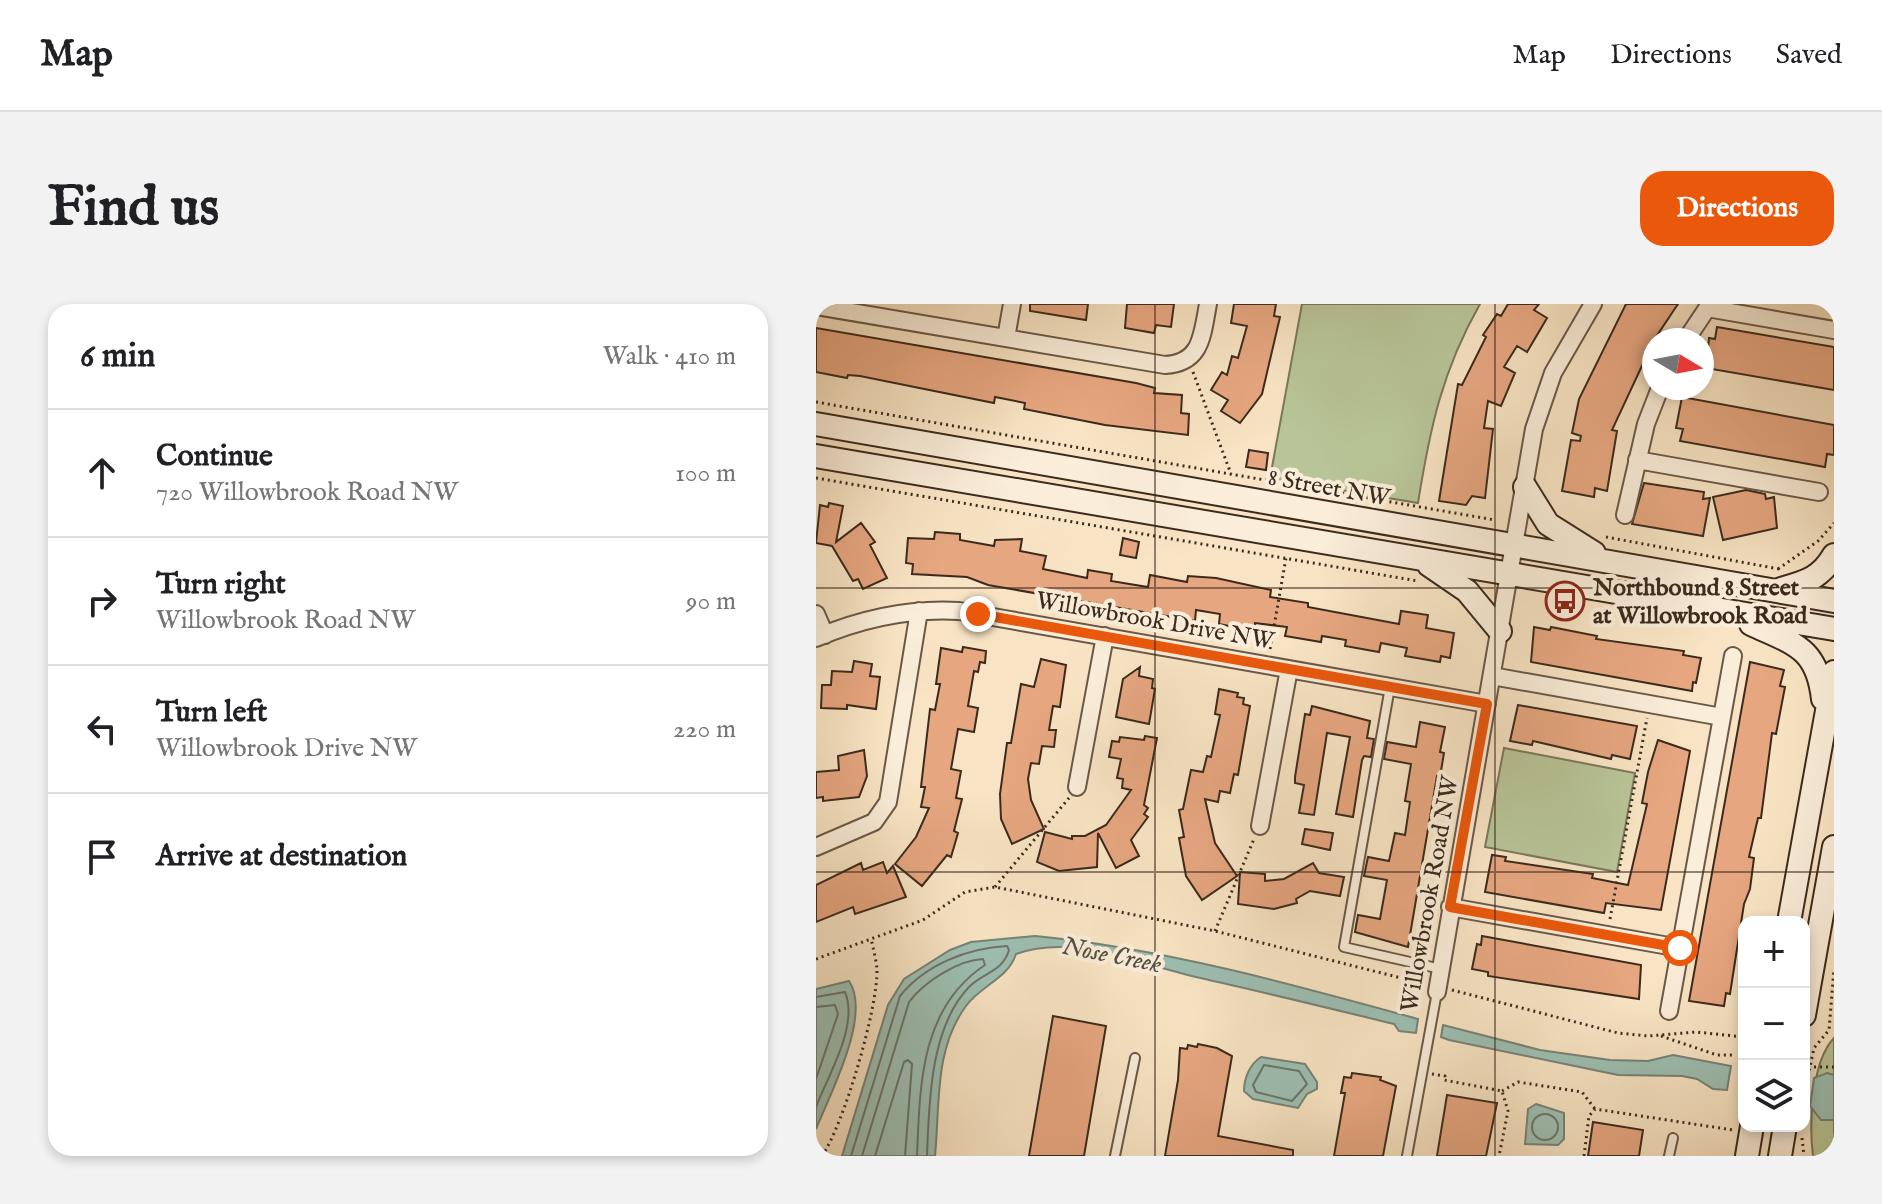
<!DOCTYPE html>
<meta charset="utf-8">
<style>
:root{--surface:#fff;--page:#f2f2f2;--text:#202124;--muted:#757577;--line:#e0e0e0;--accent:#ea580c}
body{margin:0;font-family:"IM FELL English",serif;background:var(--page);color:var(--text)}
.controls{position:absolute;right:24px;bottom:24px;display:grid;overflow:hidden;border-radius:16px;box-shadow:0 4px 12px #0003}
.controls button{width:72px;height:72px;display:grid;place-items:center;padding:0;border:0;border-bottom:2px solid var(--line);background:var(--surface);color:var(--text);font:40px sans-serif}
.compass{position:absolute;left:826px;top:24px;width:72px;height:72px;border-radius:50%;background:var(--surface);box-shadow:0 4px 12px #0003;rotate:100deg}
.stop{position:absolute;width:24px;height:24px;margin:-18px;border:6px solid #ea580c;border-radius:50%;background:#fff}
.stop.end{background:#ea580c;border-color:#fff;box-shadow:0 2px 8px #0008}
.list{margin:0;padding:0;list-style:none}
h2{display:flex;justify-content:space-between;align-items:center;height:104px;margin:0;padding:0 32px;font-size:34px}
h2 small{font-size:26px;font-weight:400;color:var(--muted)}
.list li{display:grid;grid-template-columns:52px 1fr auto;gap:24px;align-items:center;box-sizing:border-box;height:128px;padding:0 32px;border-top:2px solid var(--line)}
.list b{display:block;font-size:30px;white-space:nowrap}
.list p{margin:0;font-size:26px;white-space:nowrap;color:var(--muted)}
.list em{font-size:26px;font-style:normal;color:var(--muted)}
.icon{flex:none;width:44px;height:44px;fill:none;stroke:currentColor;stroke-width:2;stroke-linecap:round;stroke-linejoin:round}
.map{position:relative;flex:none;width:1018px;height:852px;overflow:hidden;border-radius:24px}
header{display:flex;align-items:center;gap:48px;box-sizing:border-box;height:112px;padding:0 40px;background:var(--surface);border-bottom:2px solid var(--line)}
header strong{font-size:38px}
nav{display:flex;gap:44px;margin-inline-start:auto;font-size:28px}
.intro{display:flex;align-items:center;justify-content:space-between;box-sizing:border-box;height:192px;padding:0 48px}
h1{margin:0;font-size:56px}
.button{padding:20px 36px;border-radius:24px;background:var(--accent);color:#fff;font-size:28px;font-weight:700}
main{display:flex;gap:48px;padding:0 48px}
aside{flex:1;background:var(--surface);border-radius:24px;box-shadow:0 4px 12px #0003}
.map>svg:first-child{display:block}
.green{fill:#b8c598;stroke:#7a785a;stroke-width:2}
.water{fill:#9dbfb3;stroke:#768377;stroke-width:2}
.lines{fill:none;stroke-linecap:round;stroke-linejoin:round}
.shore{stroke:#6c7468;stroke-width:2}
.building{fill:#e6a680;stroke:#3b2a1d;stroke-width:2}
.service-casing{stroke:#6a5847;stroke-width:12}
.minor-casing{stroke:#6a5847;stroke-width:20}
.secondary-casing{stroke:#3b2a1d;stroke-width:26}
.path{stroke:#3b2a1d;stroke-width:3;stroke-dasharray:2 4;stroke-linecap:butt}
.service{stroke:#faedd9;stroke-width:8}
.minor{stroke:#faedd9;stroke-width:16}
.secondary{stroke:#faedd9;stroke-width:22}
.route{stroke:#ea580c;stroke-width:10}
.grid{fill:none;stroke:#3b2a1d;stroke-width:2;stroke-opacity:0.55}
.labels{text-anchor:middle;stroke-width:8;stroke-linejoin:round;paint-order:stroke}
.street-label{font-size:24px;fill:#3b2a1d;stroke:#faedd9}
.poi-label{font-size:24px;font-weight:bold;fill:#3b2a1d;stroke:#faedd9;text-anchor:start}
.water-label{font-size:26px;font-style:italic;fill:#544f42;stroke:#faedd9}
</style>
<header>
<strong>Map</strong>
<nav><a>Map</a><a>Directions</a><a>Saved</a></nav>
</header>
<div class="intro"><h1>Find us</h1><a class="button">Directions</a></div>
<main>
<aside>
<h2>6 min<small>Walk · 410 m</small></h2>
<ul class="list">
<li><svg class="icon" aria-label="ahead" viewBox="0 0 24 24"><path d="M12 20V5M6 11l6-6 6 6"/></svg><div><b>Continue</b><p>720 Willowbrook Road NW</p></div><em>100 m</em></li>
<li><svg class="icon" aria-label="right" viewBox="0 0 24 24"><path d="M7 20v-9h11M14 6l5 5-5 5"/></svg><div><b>Turn right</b><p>Willowbrook Road NW</p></div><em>90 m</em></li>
<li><svg class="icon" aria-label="left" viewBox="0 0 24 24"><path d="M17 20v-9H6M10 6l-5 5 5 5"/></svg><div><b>Turn left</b><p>Willowbrook Drive NW</p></div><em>220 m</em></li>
<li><svg class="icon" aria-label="arrive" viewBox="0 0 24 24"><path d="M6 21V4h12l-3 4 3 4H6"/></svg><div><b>Arrive at destination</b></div></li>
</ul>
</aside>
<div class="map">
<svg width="1018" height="852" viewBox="0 0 1018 852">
<rect width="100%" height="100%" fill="#f8e4c4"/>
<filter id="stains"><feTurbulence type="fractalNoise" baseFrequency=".0025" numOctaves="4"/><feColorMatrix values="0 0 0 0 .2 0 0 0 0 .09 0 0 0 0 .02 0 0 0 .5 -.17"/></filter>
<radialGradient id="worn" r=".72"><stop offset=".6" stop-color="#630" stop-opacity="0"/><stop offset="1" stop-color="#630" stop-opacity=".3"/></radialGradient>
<path class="green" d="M486,0H664C626,67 614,124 602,199L454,174Z
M688,444L819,469L801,568L669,543Z
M1018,734V852H997C993,821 995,758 1018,734Z"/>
<path class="water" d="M219,632C346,644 479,681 602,715L600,729L583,727L578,720C512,704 447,688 380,673C324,660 257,629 200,650C192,675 165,681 150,702C118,745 124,801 119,852H26L72,701L88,675L134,646L155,638Z
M33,677C56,711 14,790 0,825V685Z
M627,721L724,746L794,756L832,757L857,751L915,762L911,786L897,785L881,775L866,772L802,771L633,736L625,733Z
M445,753L489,760L501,778V785L491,790L482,804L437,795L428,787C428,774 434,760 445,753Z
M1011,769L1018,771V816H1005L994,802L998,774Z
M720,800L748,809V835L742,841L709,840L712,805Z"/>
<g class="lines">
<path class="shore" d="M0,693L29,688C43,722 12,771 0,803
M0,703L19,701L22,710L0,775
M448,761L483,767L491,780L476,797L440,788L437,781Z
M716 823a13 13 0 1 1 26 0a13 13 0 1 1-26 0Z
M35,852L84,692C109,661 151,644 191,642L193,646C187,667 169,668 154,682C114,722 113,799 111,852
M46,852L93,698C108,678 142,656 167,655L169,661C104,704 104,781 101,852
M59,852L88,758L92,756L96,760L89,852"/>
</g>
<path class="building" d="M214,0H272L270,16L214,7Z
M311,0H358L355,23L340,21L338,29L309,24Z
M418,0H460L458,12L464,13L446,90L424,119L405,107L412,96L395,86L406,68L411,71L416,52L422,54L431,22L415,19Z
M692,0H723L718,6L731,14L711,48L701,42L688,63L699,69L685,102L672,97L668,124L677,125L669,194L656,192L650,201L623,197L642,80L646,81L670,33L667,31L681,10L685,12Z
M810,0H862L838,36L796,126L801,127L791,187L779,184L778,193L746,187L755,136L764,137L765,132L756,129L763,95Z
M901,23L1018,43V86L890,64L893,34L899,35Z
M0,24L320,79L339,84L338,89L366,91L365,109L373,110L372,131L289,121L208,105L209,99L179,93L178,99L44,72L32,71L31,74L0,68Z
M866,93L1018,121V151L1011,150L1009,163L864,137L867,125L860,124Z
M433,146L452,149L450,166L430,163Z
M828,179L888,188L887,195L894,194L887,232L816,220Z
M930,186L949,190L950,195L958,193L961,224L907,236L897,193Z
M13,199L27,202L20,238L45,219L59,238L54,241L71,274L47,285L42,275L37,277L16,242L0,239L4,201L12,203Z
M119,228L144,230V236L178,242L179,236L206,235L204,247L230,252L227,265L271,274L272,266L296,270L295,277L332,283L334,271L371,278L372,272L400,274L455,286L454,293L492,299V303L583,320L585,307L612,311L610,324L638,329L634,354L625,352L624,358L589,352L591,344L565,339L563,348L529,342L530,336L506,332L505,338L469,332L471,323L439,319L438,327L403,320L404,310L380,306L379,317L172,281L151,273L96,270L97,260L90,259L92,234L118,235Z
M307,234L323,238L320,254L304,251Z
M718,323L734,326L735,323L781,332L780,335L868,347L867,351L885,354L880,379L877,378L876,387L715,358Z
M147,343L170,347L169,359L164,358L162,368L158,367L152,402L162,404L158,428L142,425L135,465L145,467L140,494L146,495L138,527L142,529L135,553L131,551L106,582L79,560L100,533L113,504L105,503L109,483H105L114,405L119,406L124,380H120L125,344L146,348Z
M225,355L250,361L244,403L237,402L233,426H240L238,443L226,442L223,460L215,459L212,475L215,496L228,525L196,540L185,515L184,490L191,439H195L205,380L218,383Z
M38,357L56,360L54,372L64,373L60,405L31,401V405L5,404L6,381H15L16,367L36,368Z
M934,358L968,366L964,382L969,383L960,430L956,429L945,514H942L933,553L938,554L934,585L928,600L914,690L910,689L908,702L873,697Z
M324,363L323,372L337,375L336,384L339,385L333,420L300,413L307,375Z
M403,385L422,389L421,393L428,394L427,400L434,402L422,471L418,470L414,489L404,487L402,498L389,495L399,539L421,572L386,596L370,572L363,534L368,533L363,506L367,505L375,466L387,468L391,452L395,453L404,411L399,410Z
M702,401L821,422L814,455L796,451L795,455L717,437L716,441L694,437Z
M496,402L554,417L551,434L558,435L555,453L548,452L546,456L537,513L520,510L534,433L511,429L498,511L483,509L488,481L479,479V473L489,410L494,411Z
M604,418L629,423L624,448L628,449L624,473L621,472L592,643L539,628L542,611L564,615L571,576L548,572L552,553L573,557L579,529L589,531L594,498L589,497L595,460L568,455L571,438L600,443Z
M329,432L341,434L328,501L332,504L328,510L332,513L315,536L323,552L300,564L282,529L281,563L243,567L221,558L229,528L256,535V532H269L290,521L315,486L306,484L307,475L301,474L305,455L293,453L296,437L303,438L304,433L328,436Z
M842,436L874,447L845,606L790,599L788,609L669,588L676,551L690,553L689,557L777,570L776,574L812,581L831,500L826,499L832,468Z
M48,446L51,472L43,493L7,497V493L0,494V468L23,466L22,452Z
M489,525L517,529L514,546L486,540Z
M67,558L71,569L77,562L90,593L39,610L37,603L0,618V581L45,559L47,566Z
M497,559L503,569L528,573L524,592L494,587L480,595L481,599L458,605L422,600L424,568L449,570V577L468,575Z
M666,632L825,661L823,695L672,672V668L656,665L661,640L665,641Z
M237,712L290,722L268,852H213Z
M382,740L401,744L416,752L402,832L477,846V852H349L362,776L364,744L371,745L372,741L381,743Z
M536,769L565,773L564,776L580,782L567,852H518L529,789H525L528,773L535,774Z
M631,791L681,799L670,852H621Z
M777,818L827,826L823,852H772Z"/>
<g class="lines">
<g class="service-casing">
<path id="service" d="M574,383L528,643L625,665
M299,852L319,754
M591,852L621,688
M853,852L857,834"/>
</g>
<g class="minor-casing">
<path id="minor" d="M0,2L349,61C386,59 386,31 392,0
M891,4L1018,26
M190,34L196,0
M870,36L894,0
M821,156L1003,188
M809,211L830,120L844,84
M0,310L9,331
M0,334C45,315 94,304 143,307L671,400
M676,372L906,413
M261,483L289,332
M444,522L473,365
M0,543L58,518L72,498L103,307
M634,603L864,644
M621,688L718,125L737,69L777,0
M853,707L917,352"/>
</g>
<g class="secondary-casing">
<path id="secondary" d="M0,120L1018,297
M0,152L1018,325
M709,183L732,220L778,249
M613,261L651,287L684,327
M965,285C990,278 1005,274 1018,251
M935,320C978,340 1001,343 1007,395
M973,618L1018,368
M988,711L1018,543
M931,852L936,822
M964,852L969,822"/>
</g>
<path class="path" d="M377,68L415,170
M0,98L679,216
M0,174L602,277
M790,233L963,265
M962,265L1002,237L1018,219
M454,345L470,254
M179,583L253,494
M794,615L831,414
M399,627L438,535
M0,655L107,616L149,588L179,583L399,627L609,680
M636,686L802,729L832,732L880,728L928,733
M845,732L901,751H918
M998,763H1018
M616,770L629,772L628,776L686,787L692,807L683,852
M686,787L702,778L766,788L779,805
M988,790L998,744L1013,726L1018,665
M924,809L928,785
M986,834L988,852
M6,852C28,820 62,704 61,665C60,655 57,644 55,634
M768,852L773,812L779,805L917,826"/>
<use href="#service" class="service"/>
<use href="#minor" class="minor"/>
<use href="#secondary" class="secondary"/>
</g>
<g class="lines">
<path class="route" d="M162,310L671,400L634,603L864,644"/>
</g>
<path class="grid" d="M339,0V852M679,0V852M0,284H1018M0,568H1018"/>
<defs>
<g id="bus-ring" transform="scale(2)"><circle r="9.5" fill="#faedd9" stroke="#8f2418" stroke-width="1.5"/><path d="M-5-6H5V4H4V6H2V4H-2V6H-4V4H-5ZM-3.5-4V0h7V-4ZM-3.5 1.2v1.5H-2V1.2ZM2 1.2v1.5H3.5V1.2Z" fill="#8f2418"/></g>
</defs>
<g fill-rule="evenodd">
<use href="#bus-ring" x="749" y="297"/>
</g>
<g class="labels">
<g class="street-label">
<text transform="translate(513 183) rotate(10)" y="8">8 Street NW</text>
<text transform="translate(339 316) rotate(10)" y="8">Willowbrook Drive NW</text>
<text transform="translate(613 590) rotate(-80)" y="8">Willowbrook Road NW</text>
</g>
<g class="poi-label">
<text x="777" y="291">Northbound 8 Street<tspan x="777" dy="28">at Willowbrook Road</tspan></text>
</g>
<g class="water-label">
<text transform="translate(296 650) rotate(11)" y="9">Nose Creek</text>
</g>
</g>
<rect width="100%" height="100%" filter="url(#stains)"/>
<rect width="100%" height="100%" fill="url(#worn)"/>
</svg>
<div class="controls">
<button>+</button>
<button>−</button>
<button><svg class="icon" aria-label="layers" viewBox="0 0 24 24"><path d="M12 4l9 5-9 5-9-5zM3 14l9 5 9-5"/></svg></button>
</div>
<svg class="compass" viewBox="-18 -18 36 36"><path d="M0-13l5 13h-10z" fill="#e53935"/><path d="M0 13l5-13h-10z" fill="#757577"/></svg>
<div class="stop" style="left:864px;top:644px"></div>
<div class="stop end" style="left:162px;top:310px"></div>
</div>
</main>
